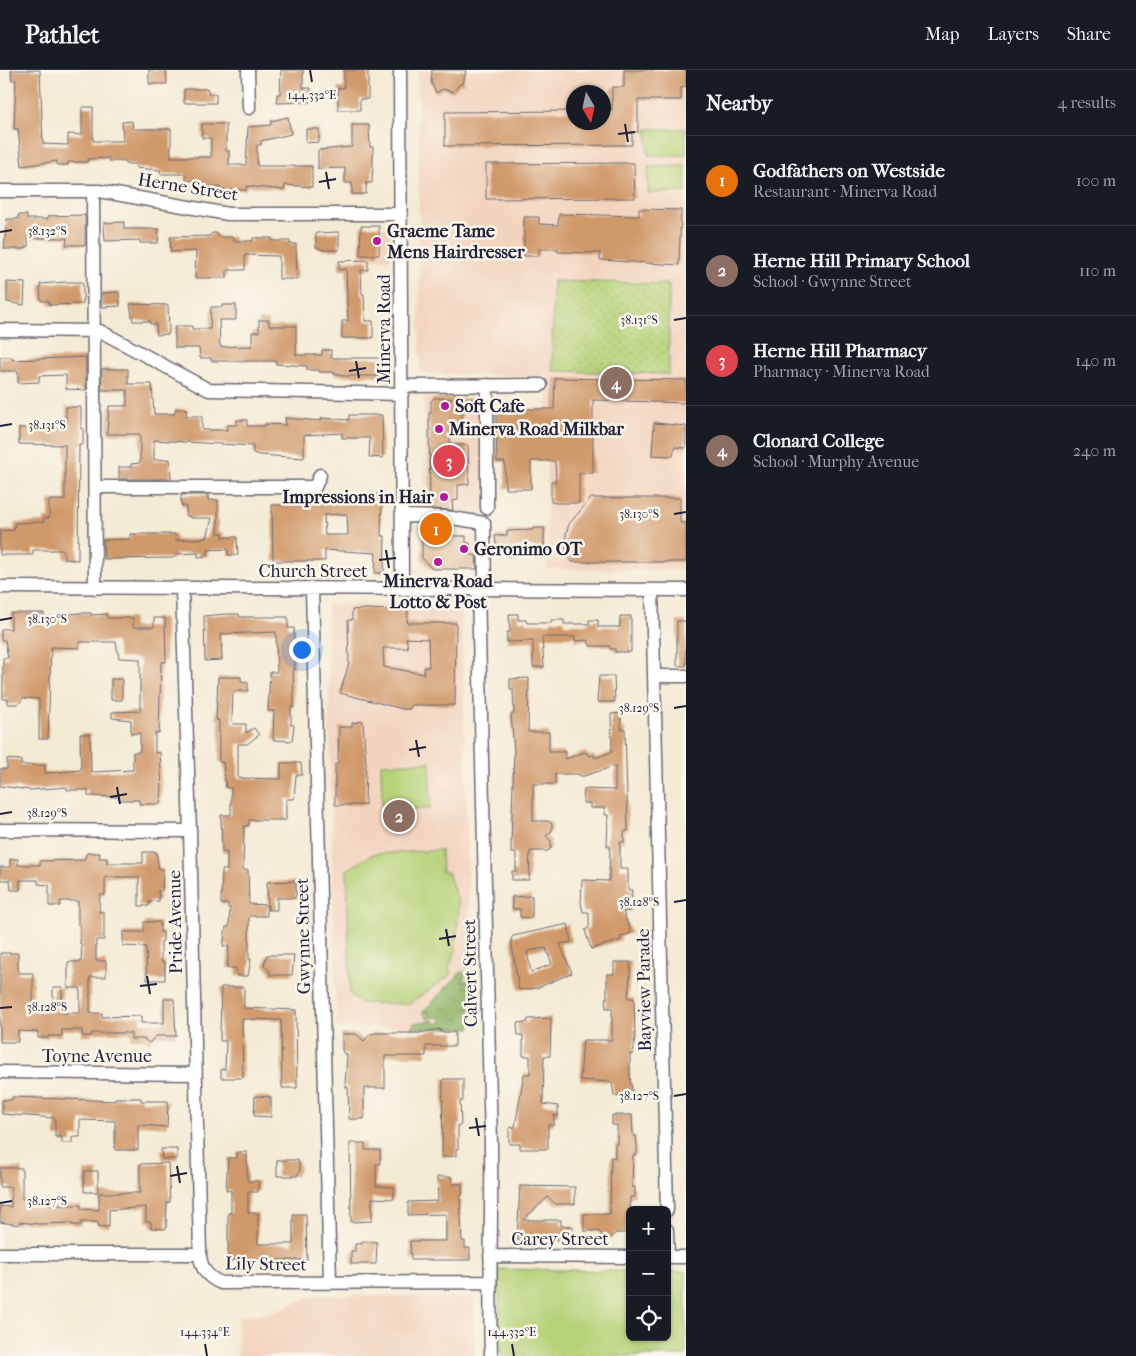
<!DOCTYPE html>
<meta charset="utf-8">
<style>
:root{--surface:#171b24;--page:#242831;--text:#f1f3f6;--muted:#9ea1a6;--line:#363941;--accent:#db2777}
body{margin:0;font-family:"IM FELL French Canon",serif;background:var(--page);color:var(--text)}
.controls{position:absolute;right:15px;bottom:15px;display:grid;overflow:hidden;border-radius:8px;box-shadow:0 1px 4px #0004}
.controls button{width:45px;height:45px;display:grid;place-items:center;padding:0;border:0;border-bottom:1px solid var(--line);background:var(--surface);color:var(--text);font:25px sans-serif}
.compass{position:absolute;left:566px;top:15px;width:45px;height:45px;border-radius:50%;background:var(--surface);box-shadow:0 1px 4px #0004;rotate:171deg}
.you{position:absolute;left:301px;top:579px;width:18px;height:18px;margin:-12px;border:4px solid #fff;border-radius:50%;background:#1a73e8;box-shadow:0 0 0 8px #1a73e833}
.badge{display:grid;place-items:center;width:32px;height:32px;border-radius:50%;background:var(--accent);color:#fff;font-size:16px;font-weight:700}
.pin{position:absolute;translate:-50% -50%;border:2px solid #fff;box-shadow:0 1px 5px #0006}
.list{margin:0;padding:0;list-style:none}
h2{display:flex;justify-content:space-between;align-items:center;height:65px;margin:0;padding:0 20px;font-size:21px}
h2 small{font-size:16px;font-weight:400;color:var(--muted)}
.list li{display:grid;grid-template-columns:32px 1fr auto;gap:15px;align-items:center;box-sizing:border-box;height:90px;padding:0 20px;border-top:1px solid var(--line)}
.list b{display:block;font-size:19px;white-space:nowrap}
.list p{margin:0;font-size:16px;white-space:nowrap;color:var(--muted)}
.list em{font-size:16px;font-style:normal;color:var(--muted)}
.icon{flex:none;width:28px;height:28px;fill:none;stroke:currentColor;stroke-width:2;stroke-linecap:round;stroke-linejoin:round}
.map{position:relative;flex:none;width:686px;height:1286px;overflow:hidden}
header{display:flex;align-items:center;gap:30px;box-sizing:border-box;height:70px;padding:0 25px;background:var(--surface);border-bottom:1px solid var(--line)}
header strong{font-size:24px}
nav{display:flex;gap:28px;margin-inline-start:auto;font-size:18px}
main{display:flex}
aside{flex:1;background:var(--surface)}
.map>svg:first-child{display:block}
.built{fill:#f3d4bf;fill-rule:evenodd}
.grass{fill:url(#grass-dots);stroke:#6c7a5a}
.forest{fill:url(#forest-crowns);stroke:#596b52}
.park{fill:#b6d278;stroke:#6c7a5a}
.building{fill:#d0996a;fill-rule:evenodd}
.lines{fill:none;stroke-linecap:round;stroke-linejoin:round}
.minor-casing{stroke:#6c6871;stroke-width:15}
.minor{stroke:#fff;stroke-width:12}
.ticks{fill:none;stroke:#22223b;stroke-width:2}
.poi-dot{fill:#b5179e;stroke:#fbf7ec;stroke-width:2}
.labels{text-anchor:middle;stroke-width:5;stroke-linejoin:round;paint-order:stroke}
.street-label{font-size:18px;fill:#22223b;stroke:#fbf7ec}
.poi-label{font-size:18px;font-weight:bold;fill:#22223b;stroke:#fbf7ec;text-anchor:start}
.ticks-label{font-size:12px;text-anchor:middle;fill:#22223b;stroke:#fbf7ec;stroke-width:5;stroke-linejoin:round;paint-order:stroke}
</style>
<header>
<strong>Pathlet</strong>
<nav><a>Map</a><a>Layers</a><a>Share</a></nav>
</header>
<main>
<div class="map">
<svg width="686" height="1286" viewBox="0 0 686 1286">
<defs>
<pattern id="grass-dots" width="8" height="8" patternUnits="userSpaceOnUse" patternTransform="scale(1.25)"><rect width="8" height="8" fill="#b6d278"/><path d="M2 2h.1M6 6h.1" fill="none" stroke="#9cb469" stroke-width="1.8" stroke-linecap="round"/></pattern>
<pattern id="forest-crowns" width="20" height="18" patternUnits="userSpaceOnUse" patternTransform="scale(1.25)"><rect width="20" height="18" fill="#90b468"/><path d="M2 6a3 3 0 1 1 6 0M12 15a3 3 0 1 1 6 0" fill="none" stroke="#759257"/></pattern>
</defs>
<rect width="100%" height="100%" fill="#fbf7ec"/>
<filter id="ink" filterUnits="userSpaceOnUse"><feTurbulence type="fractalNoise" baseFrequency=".02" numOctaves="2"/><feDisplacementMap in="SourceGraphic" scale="10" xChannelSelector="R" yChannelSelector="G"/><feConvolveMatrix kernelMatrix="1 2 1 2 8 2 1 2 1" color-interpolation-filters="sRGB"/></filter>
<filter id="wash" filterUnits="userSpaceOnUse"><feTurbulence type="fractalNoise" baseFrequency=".0096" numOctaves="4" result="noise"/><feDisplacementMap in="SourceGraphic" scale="20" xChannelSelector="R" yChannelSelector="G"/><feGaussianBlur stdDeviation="1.12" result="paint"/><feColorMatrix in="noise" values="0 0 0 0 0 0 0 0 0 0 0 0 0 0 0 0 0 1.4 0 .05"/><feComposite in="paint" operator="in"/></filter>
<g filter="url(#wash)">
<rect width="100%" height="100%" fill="#f4ebd5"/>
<path class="built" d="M418,0H686V500L547,499V307L420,303ZM574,22H604V52H574Z
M360,157H391V189H359Z
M424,327L490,330V498L428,499L421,492L420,457L424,443Z
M327,534L462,536L471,958L336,957Z
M313,1225L473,1227L475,1286H237L238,1247L277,1241Z"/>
<path class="grass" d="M553,211L669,214V304L552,301Z"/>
<path class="forest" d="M462,901L465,905L463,912L470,909L471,958H411L414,953L432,950L438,954L442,952L440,947L426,948L429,940L424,945L422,943Z"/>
<path class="park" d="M647,59H686V85H648Z
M686,96V122L648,123V97Z
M430,692V739H382L381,694Z
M441,780L442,802H448L459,836L456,880L449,898L452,904L409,934L359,933L350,924L347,800L373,784Z
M498,1199L630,1201V1267H667V1201L686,1202V1286H501Z"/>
<g id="blocks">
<path class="building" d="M11,0H40L43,74L68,75V64L82,65V37H93V71H123L122,52L132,51L133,59H171V87H211V68H202V54H226V81H229V95H246L248,57L271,55V51L288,47L291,64L261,71V75H257V96H312V117L285,115L284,120L247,116L246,120H220V117H206L204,112L186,110V104H161L160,100L136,98V94H126V91H109V88L88,89V92H68V95H57V91L22,96L18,59H14L16,10H12Z
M149,0H166L167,14H149Z
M281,0H303V18H311V32L277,33V24H280Z
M344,0H368V29H360V40H338V18H344Z
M432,0H466L463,14H460L453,22L443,19L436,23L431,12Z
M624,0H686V17L681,18V30H638V62H632V75L445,76V42L574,41V52H604V40H612V17H624Z
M184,19H208V24H216V33H184Z
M352,55H369L370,77H373V93L372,113H366V124H352V113H345V98L318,99V80L352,77Z
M306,59H319V72L306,73Z
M634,93L635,128L486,129V94Z
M639,139L681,140L679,195L600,190V183L558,182V179H539V186H524V147H539V154L558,155L559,144L639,146Z
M18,145H27V149H48V146L85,145V175H66L67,168H28V177H25V179H4L7,149H18Z
M124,152V159H159L158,173H140V170L105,171L104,153Z
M361,156H379V185H360Z
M339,162V180H324L316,177V163Z
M212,163H216L219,167H234V171H253V168H272V171H290V174H296L297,209H279V186L245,185V200H227V208H195L196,181L171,182L170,167L210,166Z
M368,190V200H361L362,224H364L365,251H373V268H342V251H348L347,227L346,199L339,200V191Z
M7,212L25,213L24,235L7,232Z
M67,212H83V234L49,235V231H41L40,214Z
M119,222L120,236L102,237V223Z
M130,234L168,235L169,264L157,265L156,254H150V251H133Z
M222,235H236V250H219L220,277L252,276V262H259V250H269V256H296V285H322V280H331V288H382V306H343L334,304V302H319V300H307V296L276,294V291H211V288H200L199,278H175V256H192V259H210L211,237H222Z
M0,287H12V290L86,287V320L66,319V305L39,306V312L18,313V301H0Z
M102,299H128V314H152L154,344H175V339H187L186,346H202V360H227V355H237V350H247V356H265V354L286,355L285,348L321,351L322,348L349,350V345H382L383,388L369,387L370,368H342V363L304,365V388L259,385L253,383V376L154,370V390L170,389L171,409H119V397H131V394L140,393V364H107L109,336H127V320H102Z
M555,308L686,310V333L593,330V403H579V433H556L551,432V411H556L555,391H531V419H505V392H497L496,349V339H554Z
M434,328L479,329V340H462V353H450V375H468L469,414L458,415V430L452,431L453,440L430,439L429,343H431V331Z
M66,337H81V359H83V375H79L78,490L64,489V480H33V485H0V461L14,460L15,453L44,452V448H49V430H65V375L19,374V358H66Z
M654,353L686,356V378L675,377L673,386L652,385Z
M320,424V427L382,424L381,466H385L384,503H375L376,483L325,480V491H273L272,435H286V425ZM347,444L348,465H325L324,445Z
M181,425H208V430H218V463H223V467H237L238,485H228V479L208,480V486L198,487V483L176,484V487L172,488L104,489L103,470L130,469V464H175L176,470L207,468L212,448H190V446H186V437L181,435Z
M591,428H680V453H686V492H572L566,485V464L569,454Z
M425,455L449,456L450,466H466V473H470V485H476L477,499H432L422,488V466Z
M533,458H544V487H534L535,477H517V486H507V480L497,481L495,466L507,465V461L533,460Z
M366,539L408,541L407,553H456L455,635H411L410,639H403L340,623L349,593L348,550H352V540ZM406,568L428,569L429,597H424V604L384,597L383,578H408Z
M11,543H44V547H51L70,548V544L80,543H91V545L107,544V548H133V557H154V548H165L166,592H161L159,663H155V683L160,682L162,720L160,734H139V730H119V727L88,726V720H67V717L30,720L0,716V699H7V689L21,690V695H45V703L81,700L80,664H90L91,702L133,700V682H140V663L131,664V650L112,648V642L140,641V589L119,588L116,572H79V578L51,577L48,669H39V629L23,628L19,634H8V629H3V588H8L5,570H1V559H11Z
M226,544H239V547H288V558H294L295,600H293L294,637H291V655H294L292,671L273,670L274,641H268L270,602H277L276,562L221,564L222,590L205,591L204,546Z
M509,544H518V550H526L527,553H551V550H564V554H589V550H598V557H620V546H631V582H615V579H610V576H590L588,570L575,571V567H542L544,597H533V571L507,572V562H510Z
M677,551H686V596H677Z
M599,606H614L615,632H597Z
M218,607H241V611L248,612V621H235L233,624L232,650L233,654H246V663L254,658L259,665L247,674H238V708L281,709V693H301L302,705H296L294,729H286V750H249V755L244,756L243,800H248L249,834L267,835V846H249V889H251L248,906H237L236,898H227L229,876H223L226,857H229L230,838H228V834H221L222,800H227V782H222L221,745H231V718H226L223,692H219V650H216Z
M529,608L528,662H549V682H565V689L585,682L590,686L594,685L595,688L612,682L611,644L621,643V659H625L628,761H624V772H620V799H628V820H632L631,841H623L631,863L620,867L621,870L591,879L585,860L589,858V842H583L581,833L582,810L609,811L610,776H607L608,745H605V738H590V733H583L584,719L615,720V696L584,706H580L579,704H555V714H533V751H548L552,754V761L546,766L551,771V778L548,781H530L529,810H512V801H516V783H511V777L514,681L511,644H514L513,619H510V609Z
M111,609H122V630H111Z
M363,651L366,694L365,735H335V694H338L339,657H352V653Z
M143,782H156L159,799H163L162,821H158L159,831L149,832V836H139V807H105V825H100L99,842H104V870H96V891H106V907H90V943H102V947L141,946V953H164V929H174L176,966H156L149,973L144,969H131V963H92V966H82V960H62V966H48V968H38V962L18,961V972H0V883H18V903H33V941H53V917H62V943H80V918H68V892H81L82,874H80V855H78V831H60V836H49V815L38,814V810H20V820H11L10,810H0V797H10V789H18V795H40V791L84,790L87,783H100L99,788H107V793H143Z
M296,811V828H277V840H268L267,812Z
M532,826V848L520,847V839H513L512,836V827Z
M144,852H160V862H163V871H161V892H165V910H147L146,877L123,876V862H144Z
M568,854L571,872L560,874L572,903L537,918L519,920L511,869L513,866ZM546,878L552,894L531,902L527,881Z
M267,885H294L292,905H270V901L264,895Z
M614,892H631L628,928H634L635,968L633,984H630V1007L633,1026H614L612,1012L580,1010L583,970H612V938H606L605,928H607V904H614Z
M221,917H244V938L296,940L297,1018H282L281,950L242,949L243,1008H221V999H225L226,971H220Z
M551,948L550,986H544L543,1034L558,1036V1046L554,1045V1055H548V1079H520V1074H509V1058L515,1057L524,1004H530V986H523V965H518L517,953L528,952V949Z
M440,959V962H455V976H426V986H385V1018H364V1049H349L348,1017H345L347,984H344L342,980V964H356L364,971L370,964L376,963H419Z
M443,1009H463V1031H460L461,1055H458V1079H456V1086L442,1087Z
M255,1026L271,1027V1047L254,1046Z
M12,1027L115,1031V1028H141V1031H168L167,1057L138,1055V1080H115V1051L80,1050V1067H72V1073H62V1067H55V1048L2,1044V1030H12Z
M612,1045H632L633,1066H636L637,1076V1085H633L632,1117H635V1127H630V1163H616L611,1168L606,1169L598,1161H584V1144H610L611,1087L615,1088V1074H617V1055H612Z
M350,1073H365V1080H380V1094H376V1116L394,1117V1129L372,1128V1151L351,1152Z
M161,1079H177V1089H162Z
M237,1082H247V1111H258V1122H248V1143H258V1174H293V1144H306L307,1190H228V1143H231V1121L226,1120L228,1088H237Z
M277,1090H298L300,1100L297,1106H277Z
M168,1093L170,1132H167L166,1159L151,1158V1152H146V1137L109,1140V1157L98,1156V1152H81V1155H72V1153L38,1154L19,1152V1155L0,1152V1136L11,1137V1117H0V1098H22V1129H42L50,1130V1135H81V1139L99,1140V1123H140V1094Z
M84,1101H98V1122H84Z
M437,1107H452V1114H462V1126H460L462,1171H465V1178H470V1190H411L410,1171H446V1144L408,1145V1132L438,1131Z
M520,1116L575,1117V1134H556L548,1127L523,1150H561V1156H573V1170H517Z
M362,1171L377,1172L376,1194H351V1181H355V1174H362Z"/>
</g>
</g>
<g filter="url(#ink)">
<use href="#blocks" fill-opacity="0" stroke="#6c6871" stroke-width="1"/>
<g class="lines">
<g class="minor-casing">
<path id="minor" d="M248,0L249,38
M400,0L402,519
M0,121H99L228,144H401
M93,121L95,518
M0,260L100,261L209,320L402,324
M487,315V438
M402,316L541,315
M95,417H315L320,405
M402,446L445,447L484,453L485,519
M0,517L686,520
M182,519L190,761L200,1184
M312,519L330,1212
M478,519L491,1074C492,1145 489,1215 491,1286
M652,520L667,1140
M654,606H686
M0,760L190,761
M0,1002L195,1004
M667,1160L668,1187
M0,1184H200C201,1199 207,1207 221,1213L489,1212
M490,1186L630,1187
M667,1187H686"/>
</g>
<use href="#minor" class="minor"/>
</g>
</g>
<path class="ticks" d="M310,0L312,12M625,54L628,72M618,64L635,62M326,102L329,119M319,112L336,109M0,162L12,160M674,250L686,248M356,291L359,308M349,301L366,298M0,356L12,354M674,444L686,442M386,480L389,498M379,490L396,488M0,550L12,548M674,638L686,636M416,670L419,687M409,680L426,677M117,717L120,734M110,727L127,724M0,744L12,742M674,832L686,830M446,859L449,876M439,869L456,866M147,906L150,924M140,916L157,914M0,938L12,937M674,1026L686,1024M476,1048L479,1066M469,1058L486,1056M177,1096L180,1113M170,1106L187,1103M0,1133L12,1131M205,1274L207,1286M512,1274L514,1286"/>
<g class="poi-dot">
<circle cx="377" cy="171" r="5"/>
<circle cx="445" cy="336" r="5"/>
<circle cx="439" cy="359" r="5"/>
<circle cx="444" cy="427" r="5"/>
<circle cx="464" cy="479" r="5"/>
<circle cx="438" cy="492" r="5"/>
</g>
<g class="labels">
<g class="street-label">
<text transform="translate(188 117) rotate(9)" y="6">Herne Street</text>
<text transform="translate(384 259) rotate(-90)" y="6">Minerva Road</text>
<text x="313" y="507">Church Street</text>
<text transform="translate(175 852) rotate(-91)" y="6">Pride Avenue</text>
<text transform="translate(303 866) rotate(-91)" y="6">Gwynne Street</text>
<text transform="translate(470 903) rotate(-91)" y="6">Calvert Street</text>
<text transform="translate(644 920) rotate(-91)" y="6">Bayview Parade</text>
<text x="97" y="992">Toyne Avenue</text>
<text x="560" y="1175">Carey Street</text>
<text transform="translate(266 1194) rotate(1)" y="6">Lily Street</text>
</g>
<g class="poi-label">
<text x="387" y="167">Graeme Tame<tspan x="387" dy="21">Mens Hairdresser</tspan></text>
<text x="455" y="342">Soft Cafe</text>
<text x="449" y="365">Minerva Road Milkbar</text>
<text x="434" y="433" text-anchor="end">Impressions in Hair</text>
<text x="474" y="485">Geronimo OT</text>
<text x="438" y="517" text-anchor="middle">Minerva Road<tspan x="438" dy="21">Lotto &amp; Post</tspan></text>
</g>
</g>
<g class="ticks-label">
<text x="312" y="29">144.332°E</text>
<text x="47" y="165">38.132°S</text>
<text x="639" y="254">38.131°S</text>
<text x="47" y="359">38.131°S</text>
<text x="639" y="448">38.130°S</text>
<text x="47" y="553">38.130°S</text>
<text x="639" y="642">38.129°S</text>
<text x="47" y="747">38.129°S</text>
<text x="639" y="836">38.128°S</text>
<text x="47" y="941">38.128°S</text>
<text x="639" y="1030">38.127°S</text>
<text x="47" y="1135">38.127°S</text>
<text x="205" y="1266">144.334°E</text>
<text x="512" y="1266">144.332°E</text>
</g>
</svg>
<div class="controls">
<button>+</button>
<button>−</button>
<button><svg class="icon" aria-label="locate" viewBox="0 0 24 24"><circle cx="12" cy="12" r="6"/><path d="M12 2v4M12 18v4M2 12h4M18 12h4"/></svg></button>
</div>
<svg class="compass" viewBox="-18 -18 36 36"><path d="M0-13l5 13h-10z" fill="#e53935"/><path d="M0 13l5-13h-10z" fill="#9ea1a6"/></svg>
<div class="you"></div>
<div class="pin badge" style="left:436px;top:459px;background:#e8710a">1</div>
<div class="pin badge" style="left:399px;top:746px;background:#8d6e63">2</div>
<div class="pin badge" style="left:449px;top:391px;background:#e0444e">3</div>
<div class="pin badge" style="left:616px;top:313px;background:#8d6e63">4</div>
</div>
<aside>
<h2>Nearby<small>4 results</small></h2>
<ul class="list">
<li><span class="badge" style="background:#e8710a">1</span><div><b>Godfathers on Westside</b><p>Restaurant · Minerva Road</p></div><em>100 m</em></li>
<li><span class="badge" style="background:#8d6e63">2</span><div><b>Herne Hill Primary School</b><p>School · Gwynne Street</p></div><em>110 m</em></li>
<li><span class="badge" style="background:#e0444e">3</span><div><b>Herne Hill Pharmacy</b><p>Pharmacy · Minerva Road</p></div><em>140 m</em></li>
<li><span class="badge" style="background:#8d6e63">4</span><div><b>Clonard College</b><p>School · Murphy Avenue</p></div><em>240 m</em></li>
</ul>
</aside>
</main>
